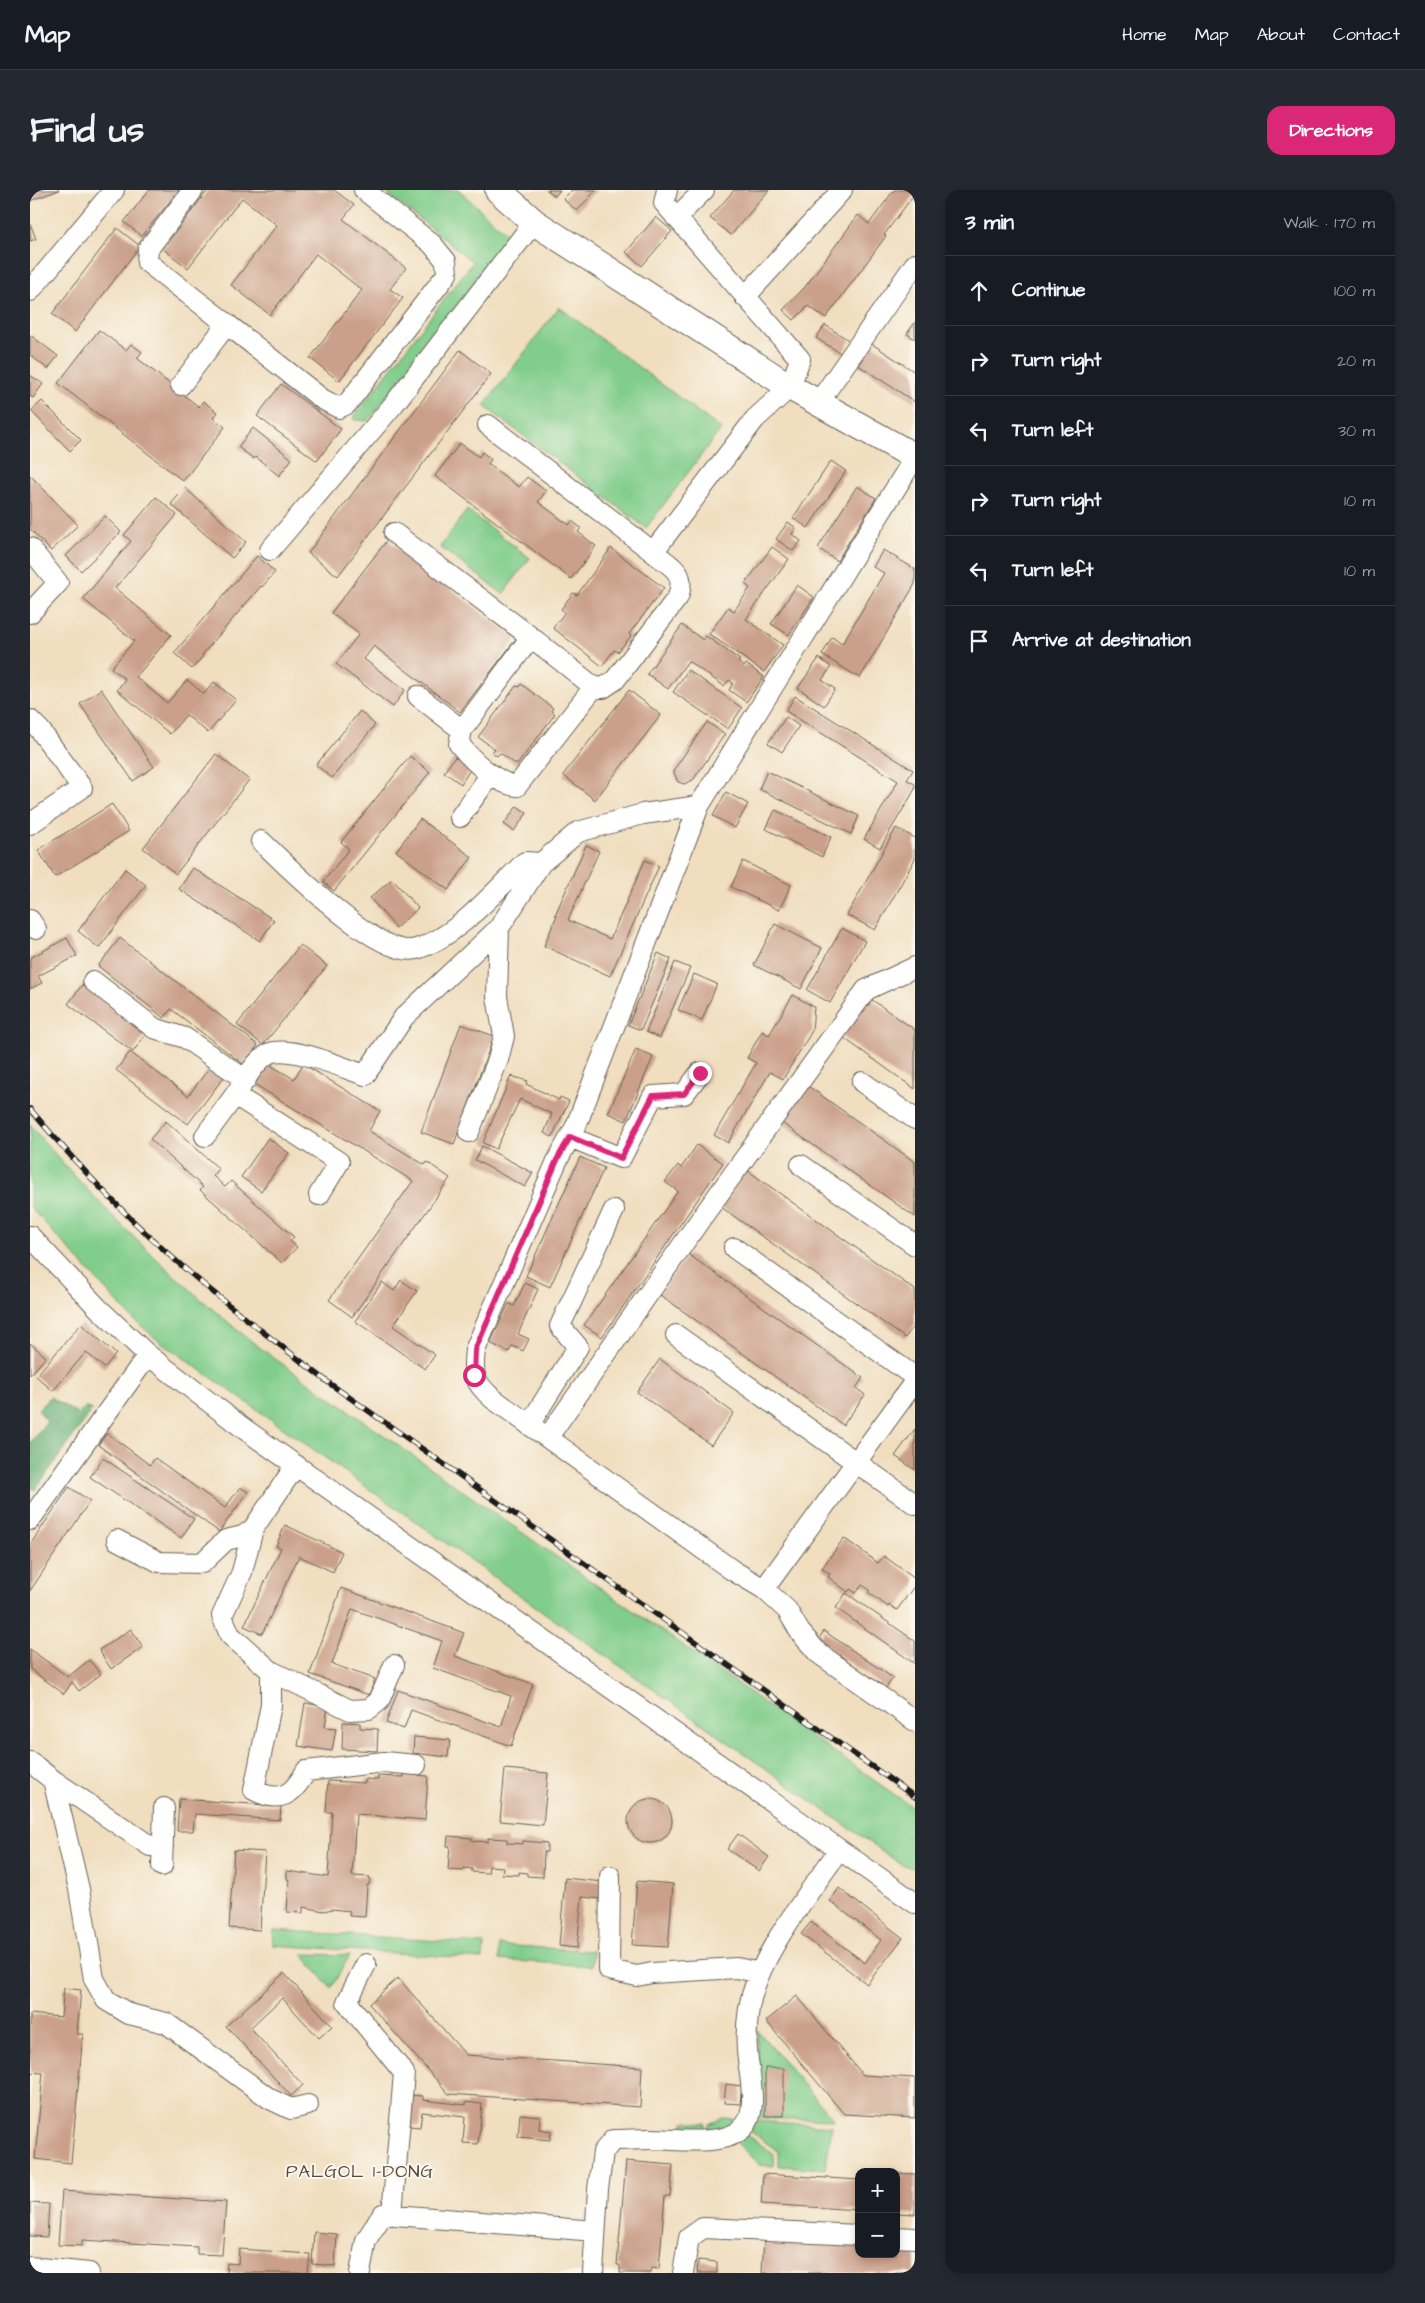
<!DOCTYPE html>
<meta charset="utf-8">
<style>
:root{--surface:#171b24;--page:#242831;--text:#f1f3f6;--muted:#9ea1a6;--line:#363941;--accent:#db2777}
body{margin:0;font-family:"Architects Daughter",sans-serif;background:var(--page);color:var(--text)}
.controls{position:absolute;right:15px;bottom:15px;display:grid;overflow:hidden;border-radius:10px;box-shadow:0 2px 8px #0003}
.controls button{width:45px;height:45px;display:grid;place-items:center;padding:0;border:0;border-bottom:1px solid var(--line);background:var(--surface);color:var(--text);font:25px sans-serif}
.stop{position:absolute;width:15px;height:15px;margin:-11px;border:4px solid #db2777;border-radius:50%;background:#fff}
.stop.end{background:#db2777;border-color:#fff;box-shadow:0 1px 5px #0008}
.list{margin:0;padding:0;list-style:none}
h2{display:flex;justify-content:space-between;align-items:center;height:65px;margin:0;padding:0 20px;font-size:21px}
h2 small{font-size:16px;font-weight:400;color:var(--muted)}
.list li{display:grid;grid-template-columns:32px 1fr auto;gap:15px;align-items:center;box-sizing:border-box;height:70px;padding:0 20px;border-top:1px solid var(--line)}
.list b{display:block;font-size:19px;white-space:nowrap}
.list em{font-size:16px;font-style:normal;color:var(--muted)}
.icon{flex:none;width:28px;height:28px;fill:none;stroke:currentColor;stroke-width:2;stroke-linecap:round;stroke-linejoin:round}
.map{position:relative;flex:none;width:885px;height:2083px;overflow:hidden;border-radius:15px}
header{display:flex;align-items:center;gap:30px;box-sizing:border-box;height:70px;padding:0 25px;background:var(--surface);border-bottom:1px solid var(--line)}
header strong{font-size:24px}
nav{display:flex;gap:28px;margin-inline-start:auto;font-size:18px}
.intro{display:flex;align-items:center;justify-content:space-between;box-sizing:border-box;height:120px;padding:0 30px}
h1{margin:0;font-size:35px}
.button{padding:12px 22px;border-radius:15px;background:var(--accent);color:#fff;font-size:18px;font-weight:700}
main{display:flex;gap:30px;padding:0 30px}
aside{flex:1;background:var(--surface);border-radius:15px;box-shadow:0 2px 8px #0003}
.map>svg:first-child{display:block}
.green{fill:#81cd8b;stroke:#4e7454}
.forest{fill:#68b077;stroke:#42664a}
.building{fill:#cba08a}
.lines{fill:none;stroke-linecap:round;stroke-linejoin:round}
.minor-casing{stroke:#666055;stroke-width:22}
.major-casing{stroke:#666055;stroke-width:28}
.minor{stroke:#fff;stroke-width:20}
.major{stroke:#fff;stroke-width:26}
.rail-casing{stroke:#1c1c1c;stroke-width:5.5}
.rail{stroke:#fbf7ec;stroke-width:4;stroke-dasharray:11;stroke-linecap:butt}
.route{stroke:#db2777;stroke-width:6}
.labels{text-anchor:middle;stroke-width:4;stroke-linejoin:round;paint-order:stroke}
.quarter-label{font-size:18px;letter-spacing:1px;fill:#594a42;stroke:#fbf7ec}
</style>
<header>
<strong>Map</strong>
<nav><a>Home</a><a>Map</a><a>About</a><a>Contact</a></nav>
</header>
<div class="intro"><h1>Find us</h1><a class="button">Directions</a></div>
<main>
<div class="map">
<svg width="885" height="2083" viewBox="0 0 885 2083">
<rect width="100%" height="100%" fill="#fbf7ec"/>
<filter id="ink" filterUnits="userSpaceOnUse"><feTurbulence type="fractalNoise" baseFrequency=".02" numOctaves="2"/><feDisplacementMap in="SourceGraphic" scale="10" xChannelSelector="R" yChannelSelector="G"/><feConvolveMatrix kernelMatrix="1 2 1 2 8 2 1 2 1" color-interpolation-filters="sRGB"/></filter>
<filter id="wash" filterUnits="userSpaceOnUse"><feTurbulence type="fractalNoise" baseFrequency=".0096" numOctaves="4" result="noise"/><feDisplacementMap in="SourceGraphic" scale="20" xChannelSelector="R" yChannelSelector="G"/><feGaussianBlur stdDeviation="1.12" result="paint"/><feColorMatrix in="noise" values="0 0 0 0 0 0 0 0 0 0 0 0 0 0 0 0 0 1.4 0 .05"/><feComposite in="paint" operator="in"/></filter>
<g filter="url(#wash)">
<rect width="100%" height="100%" fill="#f0debf"/>
<path class="green" d="M353,0H429L478,45L479,49L341,227L337,231L324,230L325,225L443,72Z
M529,117L691,239L616,338L454,216Z
M437,320L500,368L473,404L410,357Z
M0,935C62,1009 131,1077 205,1138C231,1160 260,1179 288,1199L885,1619V1678L872,1675L124,1147L99,1125L0,1017Z
M244,1740L454,1754L453,1769L243,1755Z
M469,1755L563,1761L562,1776L469,1770Z
M272,1764L320,1765L301,1798Z
M727,1840L804,1930L726,1928L729,1919Z
M693,1928L705,1929C699,1937 688,1941 679,1941V1934Z
M728,1931L802,1936L795,1979L749,1976V1962L720,1941Z
M654,1932L675,1933V1941L654,1940Z
M716,1944L744,1964L743,1976L729,1975L705,1951Z"/>
<path class="forest" d="M20,1207L48,1224L55,1217L62,1220L5,1300L0,1297V1253L17,1231L8,1220Z"/>
<g id="blocks">
<path class="building" d="M0,0H29L0,11Z
M119,0H149L112,46L94,32Z
M178,0H304L324,15L313,29L376,78L360,99L373,108L309,191L280,168L332,100L286,64L240,125L201,95L247,35L212,8L158,78L133,59Z
M517,0H530L525,6Z
M542,0H566L547,21L533,9Z
M704,0H739L701,45L680,28Z
M864,0H885V3L854,45L856,46L796,128L778,116L764,130L753,120L775,97L828,25L839,34Z
M626,27L642,41L612,76L596,62Z
M0,33L6,49L0,51Z
M87,38L110,56L45,142L22,124Z
M885,132V149L877,144Z
M795,135L820,151L812,164L786,148Z
M69,140L96,160L101,154L112,162L107,168L169,217L173,211L187,222L183,228L195,237L153,291L28,193Z
M0,145L28,166L18,179L0,165Z
M842,154L885,182V212L828,175Z
M430,160L461,184L308,386L278,363Z
M0,185L13,194L3,208L0,206Z
M251,194L311,239L287,271L227,226Z
M12,211L51,250L40,261L1,221Z
M223,238L262,269L249,286L226,267L224,269L208,257Z
M430,253L449,267L452,262L461,269L458,274L489,297L497,287L516,301L508,312L539,335L542,331L551,338L548,342L566,356L541,389L405,286Z
M801,271L816,281L778,338L763,328Z
M0,285L48,335L21,361L0,339Z
M827,296L846,308L807,371L788,358Z
M155,298L216,352L202,368L141,314Z
M126,307L147,325L85,398L141,445L106,487L137,513L157,490L174,504L184,492L206,510L178,543L156,525L140,544L87,500L95,489L81,478L104,451L53,409L101,351L94,345Z
M75,326L91,342L51,381L36,366Z
M758,332L766,338L762,344L771,351L763,361L746,349Z
M357,350L486,449L430,522L344,456L334,469L375,500L363,517L306,474L329,444L301,423Z
M742,357L759,369L716,429L753,455L734,482L679,444L698,417L704,421L720,398L715,394Z
M581,358L634,398L599,444L601,446L588,462L584,460L572,476L523,438L535,422L531,419L543,403L547,405Z
M853,360L885,379V394L830,488L792,465L802,447L812,454L854,383L843,377Z
M227,366L245,382L232,397L231,396L172,465L173,466L162,479L144,463Z
M767,395L784,407L759,445L741,434Z
M652,435L673,450L676,446L710,470L708,472L714,477L716,474L734,487L716,512L699,500L703,493L699,490L694,496L658,471L638,499L617,484Z
M789,468L801,477L792,490L805,499L794,516L768,498Z
M658,480L712,518L698,539L643,502Z
M491,494L523,518L521,521L525,524L487,575L470,563L467,566L462,562L465,559L448,547L486,496L489,497Z
M71,499L124,577L103,591L50,514Z
M599,500L631,525L565,610L533,585Z
M765,506L883,580L877,590L885,594V599L850,658L834,649L868,591L756,521Z
M330,521L345,535L302,588L286,575Z
M756,527L769,536L752,562L738,553Z
M677,532L695,544L663,590L654,594L648,592L644,583L645,578Z
M186,564L219,590L146,684L113,658Z
M380,566L400,582L304,701L293,692L319,659L311,652Z
M425,567L441,578L431,594L414,582Z
M737,581L829,626L821,644L729,599Z
M696,602L718,614L705,638L683,626Z
M82,614L99,641L25,687L8,660Z
M487,616L497,623L484,641L474,634Z
M745,620L801,647L792,667L736,639Z
M390,629L442,667L418,700L366,661Z
M866,638L885,648V669L845,740L817,725Z
M556,655L569,661L538,730L580,749L615,670L629,676L580,786L514,756L527,725H525Z
M713,671L761,695L749,720L701,697Z
M163,678L244,730L230,751L149,699Z
M95,679L116,695L69,758L48,741Z
M362,689L388,718L366,738L340,708Z
M745,734L792,758L771,799L724,775Z
M812,738L835,751L800,813L777,800Z
M37,748L47,766L8,786L12,793L0,799V768Z
M90,748L228,855L213,874L141,819L134,828L68,776Z
M270,755L297,776L233,855L207,835Z
M628,763L641,769L611,840L598,835Z
M645,772L660,778L630,848L616,842Z
M664,784L687,794L672,830L648,820Z
M52,795L116,844L103,862L38,814Z
M763,805L784,817L782,841L753,889L740,882L698,953L684,945L726,873L717,868L732,841L739,845Z
M838,807L885,840V899L811,846Z
M431,834L464,846L424,954L391,942Z
M606,859L623,867L596,931L578,923Z
M100,862L158,906L183,873L197,883L158,934L86,880Z
M237,873L264,889L273,874L350,921L339,941L395,975L397,972L420,988L322,1127L299,1110L383,991L224,894Z
M481,886L498,891L496,894L529,910L530,907L539,911L522,947L514,943L522,924L490,909L466,959L453,953Z
M778,896L885,972V1027L752,933Z
M136,931L189,979L183,986L195,997L201,991L264,1047L260,1051L267,1057L252,1073L170,1000L173,997L120,949Z
M238,948L259,963L231,1001L211,987Z
M667,955L693,973L572,1147L554,1135L648,1001L635,992L648,975L651,978Z
M452,956L503,983L495,997L445,970Z
M550,967L574,978L520,1097L496,1086Z
M717,980L885,1100V1134L875,1148L691,1017Z
M658,1064L833,1188L826,1198L835,1205L813,1235L629,1104Z
M371,1090L387,1101L363,1136L405,1165L395,1179L325,1131L352,1092L364,1101Z
M495,1093L508,1099L488,1144L499,1149L493,1161L482,1156L479,1162L460,1153L479,1113L484,1116Z
M51,1134L86,1164L74,1178L56,1162L23,1201L6,1186Z
M0,1153L16,1167L0,1185Z
M630,1169L704,1223L681,1255L607,1202Z
M885,1239V1280L865,1266Z
M77,1243L120,1275L125,1268L195,1318L210,1297L218,1302L189,1342L68,1255Z
M73,1268L164,1329L151,1348L60,1287Z
M39,1297L60,1311L0,1401V1355Z
M255,1335L312,1362L303,1382L269,1366L232,1444L214,1436L251,1358L246,1356Z
M814,1348L848,1373L854,1366L885,1389V1395L867,1420L859,1415L858,1417L838,1402L840,1400L832,1395L826,1403L820,1399L818,1402L798,1387L800,1384L792,1378Z
M311,1398L434,1443L425,1466L503,1494L481,1556L381,1520L374,1539L356,1533L368,1500L471,1537L481,1506L403,1478L412,1451L322,1419L302,1474L345,1489L339,1505L280,1484Z
M816,1403L885,1451V1474L806,1418Z
M101,1439L113,1457L81,1479L69,1460Z
M794,1441L863,1488L856,1498L788,1450Z
M0,1459L38,1487L59,1470L71,1484L49,1501L42,1492L34,1504L0,1479Z
M275,1513L298,1517L295,1537L306,1538L302,1561L268,1556Z
M313,1532L330,1533V1538L348,1539L347,1561L312,1559Z
M384,1547L420,1550L418,1567L383,1563Z
M475,1579L518,1583L513,1635L470,1631Z
M374,1584L398,1586L395,1630L326,1624L322,1686L340,1687L339,1695H337L335,1727L319,1726L320,1721L302,1719L294,1721L273,1717V1723L257,1722L259,1690L257,1689V1681L298,1687L302,1622H296L298,1591L335,1593L336,1589L348,1590V1586L374,1587Z
M149,1609L251,1616L250,1630L165,1624L163,1641H147Z
M598 1631a22 22 0 1 1 44 0a22 22 0 1 1-44 0Z
M708,1644L739,1667L729,1681L697,1659Z
M418,1646L442,1648V1651L458,1652V1648L477,1649V1653L493,1654V1651L517,1653V1662H514L513,1687L497,1686V1683L489,1682V1685L472,1684L473,1677L459,1676L458,1683L442,1682V1679L434,1678L433,1681L418,1680L420,1656H417Z
M204,1660L235,1662L230,1740L199,1738Z
M535,1688L573,1692L571,1709L552,1707L547,1758L529,1756Z
M607,1691L643,1694L638,1757L602,1755Z
M809,1698L873,1748L837,1794L771,1744L781,1732L835,1773L851,1750L800,1711Z
M254,1783L302,1836L289,1848L252,1808L220,1838L273,1895L261,1906L196,1836Z
M368,1788L436,1865L612,1877L610,1917L419,1904L339,1814Z
M34,1798L51,1800L47,1844H53L41,1973L5,1969L13,1883L0,1882V1824L31,1827Z
M767,1806L833,1885L885,1888V1928L814,1924L736,1831Z
M735,1878H754V1926H735Z
M696,1894L712,1896L710,1914L694,1913Z
M381,1905L393,1906V1910L436,1915V1912L452,1914L448,1954L433,1953L435,1927L392,1922L390,1937L379,1936Z
M490,1924L510,1926L509,1939L521,1941L520,1950L488,1947Z
M596,1971L643,1975L640,2006H635L629,2079L621,2078L620,2083H590V2075H587Z
M866,1983L885,1984V2024L866,2023Z
M733,1984L829,1990V2020L731,2014Z
M32,2001L196,2012L192,2065L167,2064V2057L52,2050V2056L28,2055Z
M0,2013L19,2014L17,2047L0,2046Z
M284,2042L307,2044L305,2076L282,2074Z
M734,2046L829,2052V2064H866V2054L885,2056V2083H732Z
M209,2059L280,2064L278,2083H196L197,2073L208,2074Z
M668,2070L687,2072V2083H667Z"/>
</g>
</g>
<g filter="url(#ink)">
<use href="#blocks" fill-opacity="0" stroke="#666055" stroke-width="1"/>
<g class="lines">
<g class="minor-casing">
<path id="minor" d="M163,0L118,59L117,72L197,134
M646,28L674,0
M0,101L84,0
M715,107L812,0
M151,195L197,134L292,209L309,218L317,214L417,84L416,71L402,54L334,0
M788,213L885,74
M458,235L623,362
M885,267L669,616L546,936L527,971L445,1160C442,1184 444,1192 462,1208L702,1380L734,1399L757,1420L770,1442L788,1463L885,1531
M364,343L501,447L432,540L429,554C441,569 466,594 487,596L564,497L573,498L585,490L648,407C657,381 641,377 623,362L725,229L760,197L770,169L634,13L637,0
M0,358L28,393L0,423
M240,360L364,214L504,32
M501,447L564,497
M388,506L432,540
M0,530L10,540L52,598L0,634
M430,627L461,584
M231,651C257,676 350,770 386,759C427,747 465,701 495,672L511,673
M0,730L6,739
M63,791L124,838L155,848L216,890
M832,892L885,929
M439,942L468,870L474,846L467,807L469,738L511,673L548,642L613,624L669,616
M175,946L205,905
M540,947L591,968L623,906L654,904L670,883
M771,975L885,1055
M289,1005L309,972L205,905C214,892 225,870 240,863C261,855 313,878 335,885L374,827L469,738
M0,1046L69,1119L118,1165L213,1238L885,1713
M704,1058L885,1187
M646,1145L885,1314
M499,1235L548,1157L530,1136L584,1020
M518,1247L670,1030L836,800L885,777
M266,1275L223,1339L212,1382L192,1426L200,1445L241,1481V1515L224,1600C250,1614 263,1605 276,1581L354,1572L386,1575
M0,1330L118,1165
M87,1350L129,1372L172,1373L196,1350L213,1346L223,1339
M734,1399L885,1191
M241,1481L320,1520L339,1519L349,1511L364,1475
M0,1572L23,1590L49,1699L64,1789L76,1810L99,1824L136,1833L240,1909L261,1919L278,1915
M23,1590L120,1656H133
M132,1676L134,1618
M580,1686L579,1780L607,1786L622,1783L707,1778L730,1783
M336,1774L317,1812L374,1883L362,2024
M866,2047L885,2048
M0,2077L59,2083
M330,2083L336,2050L353,2024L565,2041
M563,2083L568,1999L573,1962L583,1950C595,1950 608,1949 621,1949C646,1949 694,1957 713,1938C730,1921 718,1881 717,1860C716,1847 717,1831 719,1818C728,1765 779,1704 809,1660
M653,2083L659,2048L673,2038L829,2045"/>
</g>
<g class="major-casing">
<path id="major" d="M468,0L504,32L760,197L885,267"/>
</g>
<use href="#minor" class="minor"/>
<use href="#major" class="major"/>
<g class="rail-casing">
<path id="rail" d="M0,919C49,977 101,1033 159,1082C204,1121 252,1156 299,1193L885,1607"/>
</g>
<use href="#rail" class="rail"/>
</g>
</g>
<g class="lines" filter="url(#ink)">
<path class="route" d="M444,1185L445,1160L527,970L540,947L591,968L623,906L654,904L670,883"/>
</g>
<g class="labels">
<g class="quarter-label">
<text x="330" y="1987">PALGOL 1-DONG</text>
</g>
</g>
</svg>
<div class="controls">
<button>+</button>
<button>−</button>
</div>
<div class="stop" style="left:444px;top:1185px"></div>
<div class="stop end" style="left:670px;top:883px"></div>
</div>
<aside>
<h2>3 min<small>Walk · 170 m</small></h2>
<ul class="list">
<li><svg class="icon" aria-label="ahead" viewBox="0 0 24 24"><path d="M12 20V5M6 11l6-6 6 6"/></svg><div><b>Continue</b></div><em>100 m</em></li>
<li><svg class="icon" aria-label="right" viewBox="0 0 24 24"><path d="M7 20v-9h11M14 6l5 5-5 5"/></svg><div><b>Turn right</b></div><em>20 m</em></li>
<li><svg class="icon" aria-label="left" viewBox="0 0 24 24"><path d="M17 20v-9H6M10 6l-5 5 5 5"/></svg><div><b>Turn left</b></div><em>30 m</em></li>
<li><svg class="icon" aria-label="right" viewBox="0 0 24 24"><path d="M7 20v-9h11M14 6l5 5-5 5"/></svg><div><b>Turn right</b></div><em>10 m</em></li>
<li><svg class="icon" aria-label="left" viewBox="0 0 24 24"><path d="M17 20v-9H6M10 6l-5 5 5 5"/></svg><div><b>Turn left</b></div><em>10 m</em></li>
<li><svg class="icon" aria-label="arrive" viewBox="0 0 24 24"><path d="M6 21V4h12l-3 4 3 4H6"/></svg><div><b>Arrive at destination</b></div></li>
</ul>
</aside>
</main>
